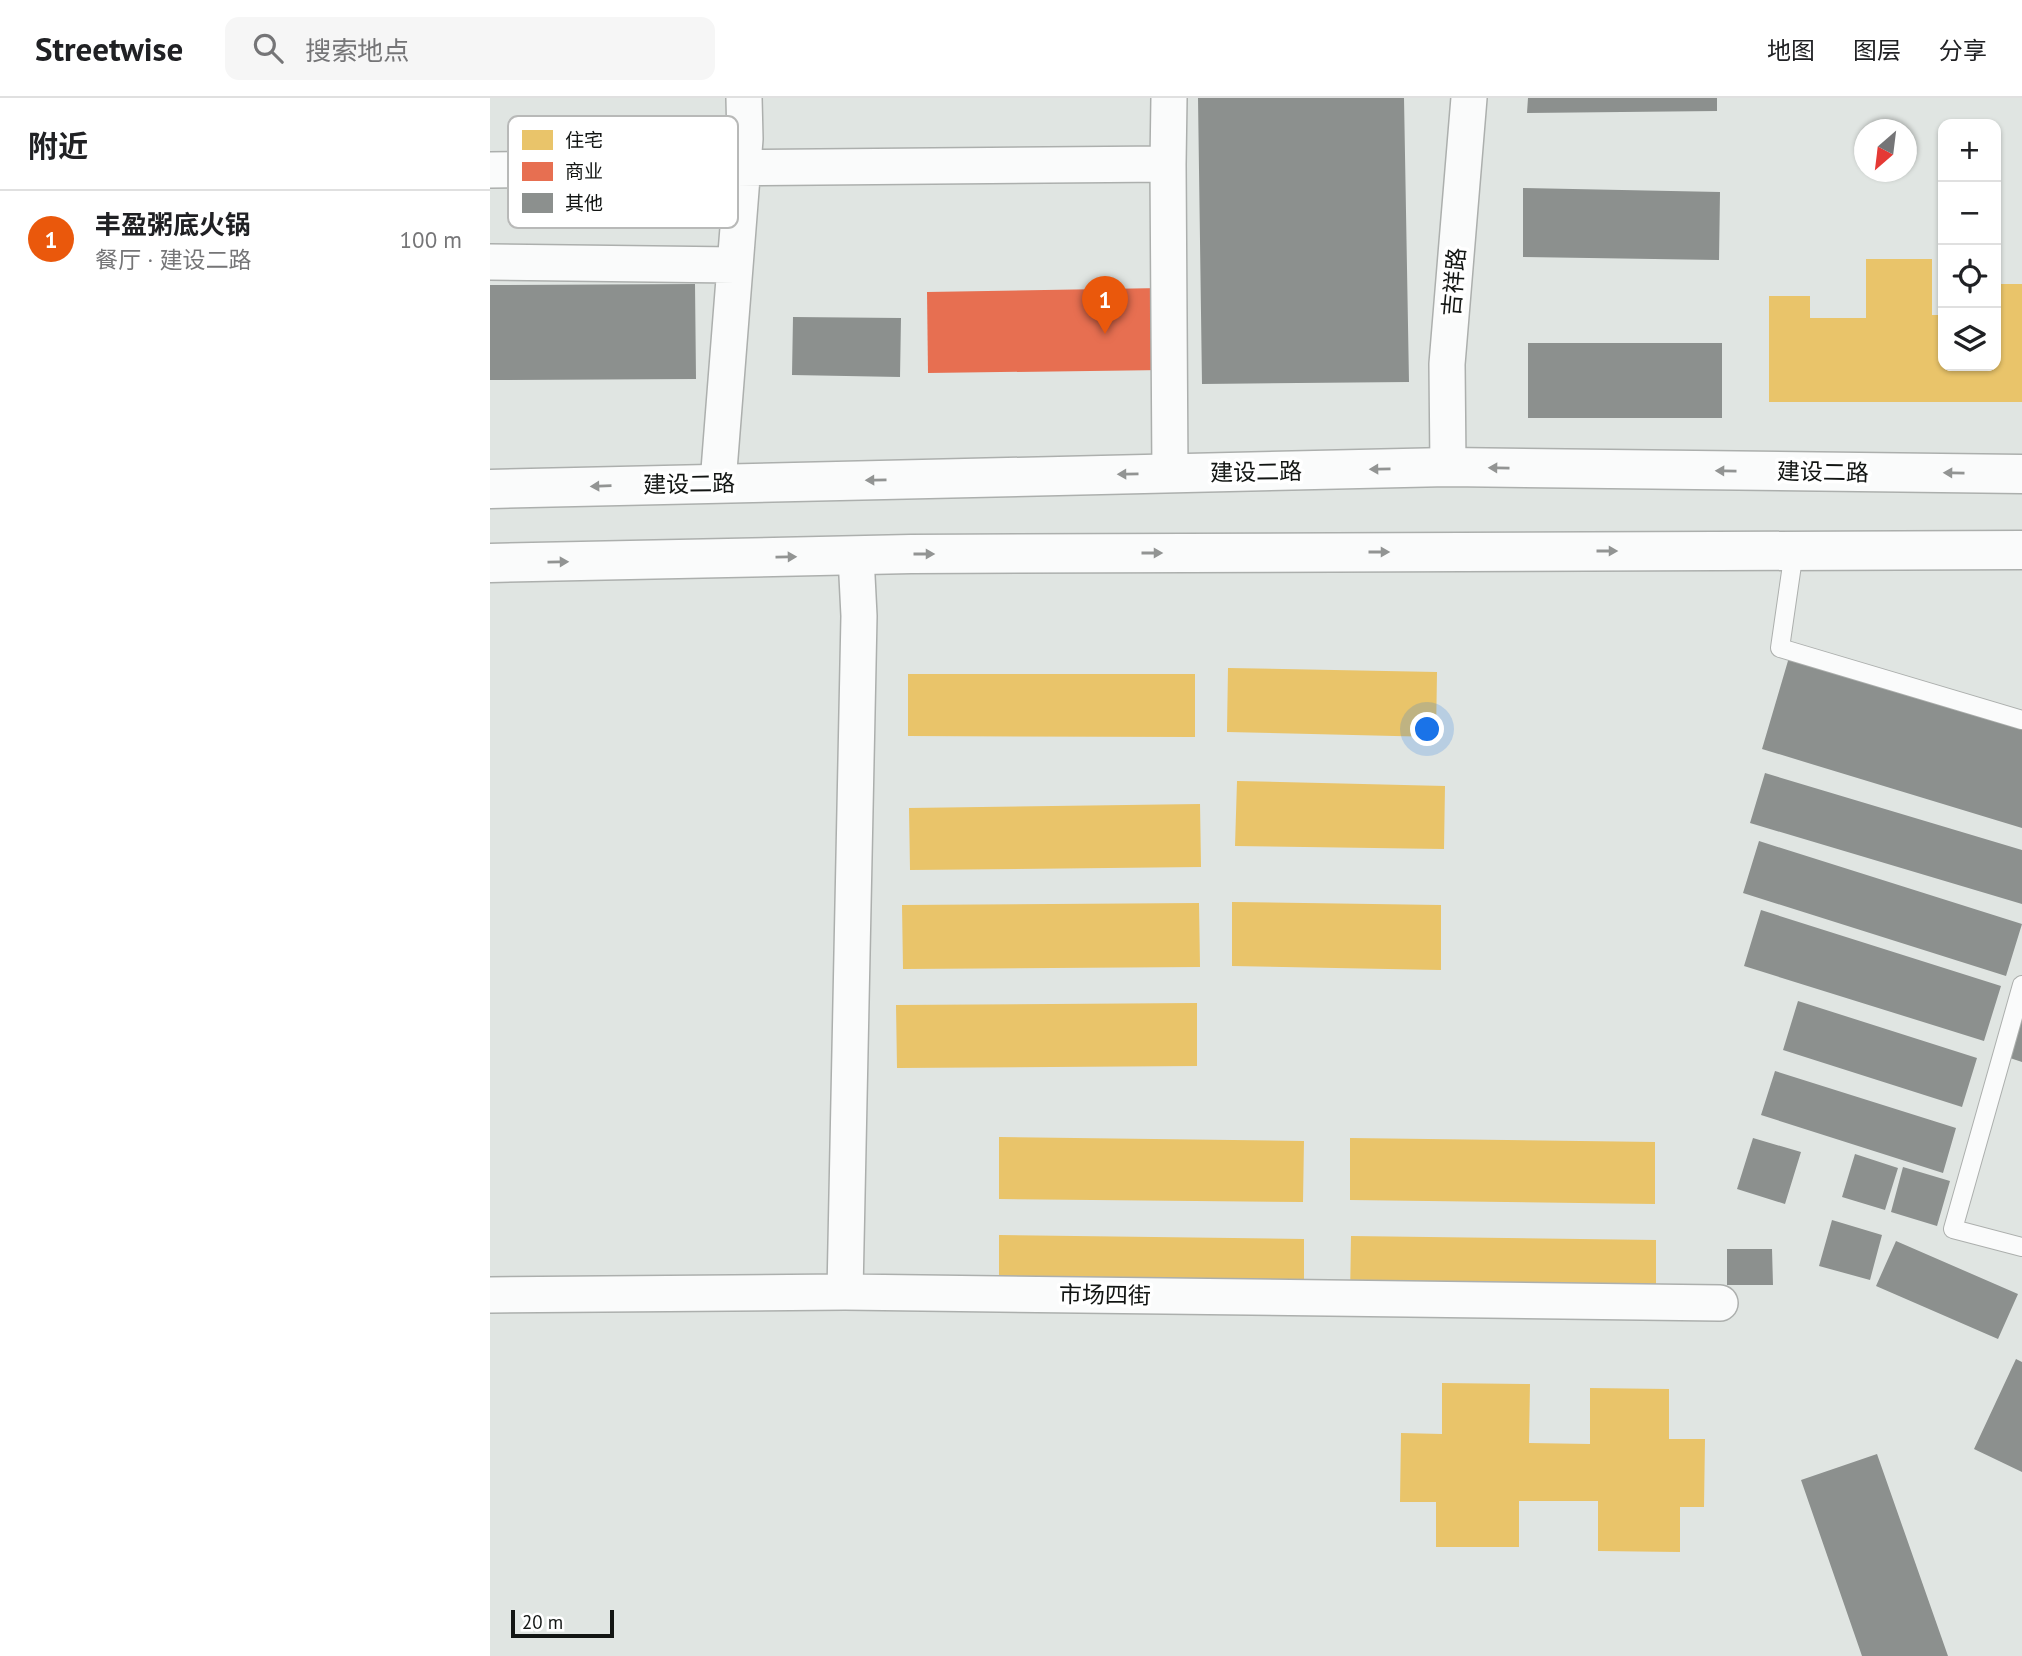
<!DOCTYPE html>
<html lang="zh">
<meta charset="utf-8">
<style>
:root{--surface:#fff;--page:#f6f6f6;--text:#202124;--muted:#757577;--line:#e0e0e0;--accent:#ea580c}
body{margin:0;font-family:"PT Sans","Noto Sans SC",sans-serif;background:var(--page);color:var(--text)}
.controls{position:absolute;right:21px;top:21px;display:grid;overflow:hidden;border-radius:14px;box-shadow:0 2px 5px #0004}
.controls button{width:63px;height:63px;display:grid;place-items:center;padding:0;border:0;border-bottom:2px solid var(--line);background:var(--surface);color:var(--text);font:35px sans-serif}
.compass{position:absolute;left:1364px;top:21px;width:63px;height:63px;border-radius:50%;background:var(--surface);box-shadow:0 2px 5px #0004;rotate:208deg}
.scale{position:absolute;left:21px;bottom:18px;width:103px;box-sizing:border-box;padding-left:7px;border:4px solid #121513;border-top:0;font-size:19px;line-height:24px;white-space:nowrap;color:#121513;-webkit-text-stroke:5px #fff;paint-order:stroke}
.you{position:absolute;left:938px;top:632px;width:24px;height:24px;margin:-18px;border:5px solid #fff;border-radius:50%;background:#1a73e8;box-shadow:0 0 0 10px #1a73e833}
.badge{display:grid;place-items:center;width:46px;height:46px;border-radius:50%;background:var(--accent);color:#fff;font-size:23px;font-weight:700}
.pin{position:absolute;translate:-50% -58px;filter:drop-shadow(0 2px 4px #0008)}
.pin::after{content:'';position:absolute;top:37px;width:24px;height:21px;background:inherit;clip-path:polygon(0 0,100% 0,50% 100%)}
.list{margin:0;padding:0;list-style:none}
h2{display:flex;justify-content:space-between;align-items:center;height:91px;margin:0;padding:0 28px;font-size:30px}
h2 small{font-size:23px;font-weight:400;color:var(--muted)}
.list li{display:grid;grid-template-columns:46px 1fr auto;gap:21px;align-items:center;box-sizing:border-box;height:98px;padding:0 28px;border-top:2px solid var(--line)}
.list b{display:block;font-size:26px;white-space:nowrap}
.list p{margin:0;font-size:23px;white-space:nowrap;color:var(--muted)}
.list em{font-size:23px;font-style:normal;color:var(--muted)}
.icon{flex:none;width:38px;height:38px;fill:none;stroke:currentColor;stroke-width:2;stroke-linecap:round;stroke-linejoin:round}
.map{position:relative;flex:none;width:1532px;height:1558px;overflow:hidden}
header{display:flex;align-items:center;gap:42px;box-sizing:border-box;height:98px;padding:0 35px;background:var(--surface);border-bottom:2px solid var(--line)}
header strong{font-size:33px}
nav{display:flex;gap:38px;margin-inline-start:auto;font-size:24px}
.search{width:490px;height:63px;background:var(--page);display:flex;align-items:center;gap:18px;box-sizing:border-box;padding:0 24px;border-radius:14px;color:var(--muted);font-size:26px}
main{display:flex}
aside{flex:1;background:var(--surface)}
.map>svg:first-child{display:block}
.homes{fill:#e9c46a}
.shops{fill:#e76f51}
.building{fill:#8c908e}
.lines{fill:none;stroke-linecap:round;stroke-linejoin:round}
.lane-casing{stroke:#acafad;stroke-width:20}
.street-casing{stroke:#acafad;stroke-width:38}
.secondary-casing{stroke:#acafad;stroke-width:41}
.lane{stroke:#fafbfb;stroke-width:18}
.street{stroke:#fafbfb;stroke-width:35}
.secondary{stroke:#fafbfb;stroke-width:38}
.oneway{fill:#929493}
.labels{text-anchor:middle;stroke-width:7;stroke-linejoin:round;paint-order:stroke}
.street-label{font-size:23px;fill:#121513;stroke:#fff}
.key{fill:#fff;stroke:#b8b9b8;stroke-width:2}
.key-label{font-size:19px;fill:#121513}
</style>
<header>
<strong>Streetwise</strong>
<div class="search"><svg class="icon" aria-label="search" viewBox="0 0 24 24"><circle cx="10" cy="10" r="6"/><path d="M15 15l6 6"/></svg>搜索地点</div>
<nav><a>地图</a><a>图层</a><a>分享</a></nav>
</header>
<main>
<aside>
<h2>附近<small></small></h2>
<ul class="list">
<li><span class="badge">1</span><div><b>丰盈粥底火锅</b><p>餐厅 · 建设二路</p></div><em>100 m</em></li>
</ul>
</aside>
<div class="map">
<svg width="1532" height="1558" viewBox="0 0 1532 1558">
<rect width="100%" height="100%" fill="#e0e5e2"/>
<path class="homes" d="M1376,161H1442V217H1453V268H1506V186H1532V304H1279V198H1320V220H1376Z
M738,570L947,574L946,639L737,634Z
M418,576H705V639L418,638Z
M747,683L955,688L954,751L745,748Z
M710,706L711,769L420,772L419,710Z
M742,804L951,807V872L742,868Z
M709,805L710,869L413,871L412,807Z
M707,905V968L407,970L406,907Z
M509,1039L814,1043L813,1104L509,1101Z
M860,1040L1165,1044V1106L860,1102Z
M509,1137L814,1141V1203L509,1199Z
M861,1138L1166,1142V1204L860,1201Z
M952,1285L1040,1286L1039,1345L1100,1346V1290L1179,1291V1341H1215L1214,1409H1190V1454L1108,1453V1403H1029V1449H946V1404H910L911,1335L952,1336Z"/>
<path class="shops" d="M672,190L674,272L438,275L437,194Z"/>
<path class="building" d="M708,0H914L919,284L712,286Z
M1038,0H1227V13L1037,15Z
M1033,90L1230,94L1229,162L1033,159Z
M205,186L206,281L0,282V187Z
M303,219L411,220L410,279L302,277Z
M1038,245H1232V320H1038Z
M1300,556L1532,626V730L1272,651Z
M1275,675L1532,752V806L1260,725Z
M1269,743L1532,826L1516,878L1253,795Z
M1271,812L1511,888L1494,943L1254,868Z
M1308,903L1487,960L1472,1009L1293,952Z
M1531,921H1532V964L1520,960Z
M1285,973L1466,1030L1453,1075L1271,1017Z
M1263,1040L1311,1054L1295,1106L1247,1091Z
M1365,1056L1408,1070L1395,1112L1352,1099Z
M1413,1069L1460,1083L1447,1128L1401,1114Z
M1342,1122L1392,1137L1380,1182L1329,1168Z
M1406,1143L1528,1196L1508,1241L1386,1188Z
M1237,1151H1282L1283,1187H1237Z
M1526,1261L1532,1264V1374L1484,1351Z
M1387,1356L1458,1558H1372L1311,1382Z"/>
<g class="lines">
<g class="lane-casing">
<path id="lane" d="M1304,453L1290,550L1532,622
M1532,887L1463,1131L1532,1149"/>
</g>
<g class="street-casing">
<path id="street" d="M679,0L678,66L680,375
M0,72L678,66
M0,164L245,167
M958,369L957,266L979,0
M228,385L255,41L254,0
M355,1194L369,518L366,458
M0,1197L355,1194L1230,1205"/>
</g>
<g class="secondary-casing">
<path id="secondary" d="M0,391L958,369L1532,376
M0,465L421,456L1532,452"/>
</g>
<use href="#lane" class="lane"/>
<use href="#street" class="street"/>
<use href="#secondary" class="secondary"/>
</g>
<defs><path id="oneway-solid" d="M-6-.8H1V-3.2L6.5 0L1 3.2V.8H-6Z" transform="scale(1.75)"/></defs>
<g class="oneway">
<use href="#oneway-solid" transform="translate(1009 370) rotate(-179)"/>
<use href="#oneway-solid" transform="translate(890 371) rotate(179)"/>
<use href="#oneway-solid" transform="translate(1236 373) rotate(-179)"/>
<use href="#oneway-solid" transform="translate(1464 375) rotate(-179)"/>
<use href="#oneway-solid" transform="translate(638 376) rotate(179)"/>
<use href="#oneway-solid" transform="translate(386 382) rotate(179)"/>
<use href="#oneway-solid" transform="translate(111 388) rotate(178)"/>
<use href="#oneway-solid" transform="translate(1117 453)"/>
<use href="#oneway-solid" transform="translate(889 454)"/>
<use href="#oneway-solid" transform="translate(662 455)"/>
<use href="#oneway-solid" transform="translate(434 456)"/>
<use href="#oneway-solid" transform="translate(296 459) rotate(-1)"/>
<use href="#oneway-solid" transform="translate(68 464) rotate(-1)"/>
</g>
<g class="labels">
<g class="street-label">
<text transform="translate(964 184) rotate(-85)" y="8">吉祥路</text>
<text transform="translate(766 374) rotate(-1)" y="8">建设二路</text>
<text transform="translate(1333 374) rotate(1)" y="8">建设二路</text>
<text transform="translate(199 386) rotate(-1)" y="8">建设二路</text>
<text transform="translate(615 1197) rotate(1)" y="8">市场四街</text>
</g>
</g>
<rect x="18" y="18" width="230" height="112" rx="10" class="key"/>
<rect x="32" y="32" width="31" height="20" fill="#e9c46a"/>
<rect x="32" y="64" width="31" height="19" fill="#e76f51"/>
<rect x="32" y="95" width="31" height="20" fill="#8c908e"/>
<g class="key-label">
<text x="75" y="49">住宅</text>
<text x="75" y="80">商业</text>
<text x="75" y="112">其他</text>
</g>
</svg>
<div class="controls">
<button>+</button>
<button>−</button>
<button><svg class="icon" aria-label="locate" viewBox="0 0 24 24"><circle cx="12" cy="12" r="6"/><path d="M12 2v4M12 18v4M2 12h4M18 12h4"/></svg></button>
<button><svg class="icon" aria-label="layers" viewBox="0 0 24 24"><path d="M12 4l9 5-9 5-9-5zM3 14l9 5 9-5"/></svg></button>
</div>
<svg class="compass" viewBox="-18 -18 36 36"><path d="M0-13l5 13h-10z" fill="#e53935"/><path d="M0 13l5-13h-10z" fill="#757577"/></svg>
<div class="scale">20 m</div>
<div class="you"></div>
<div class="pin badge" style="left:615px;top:236px">1</div>
</div>
</main>
